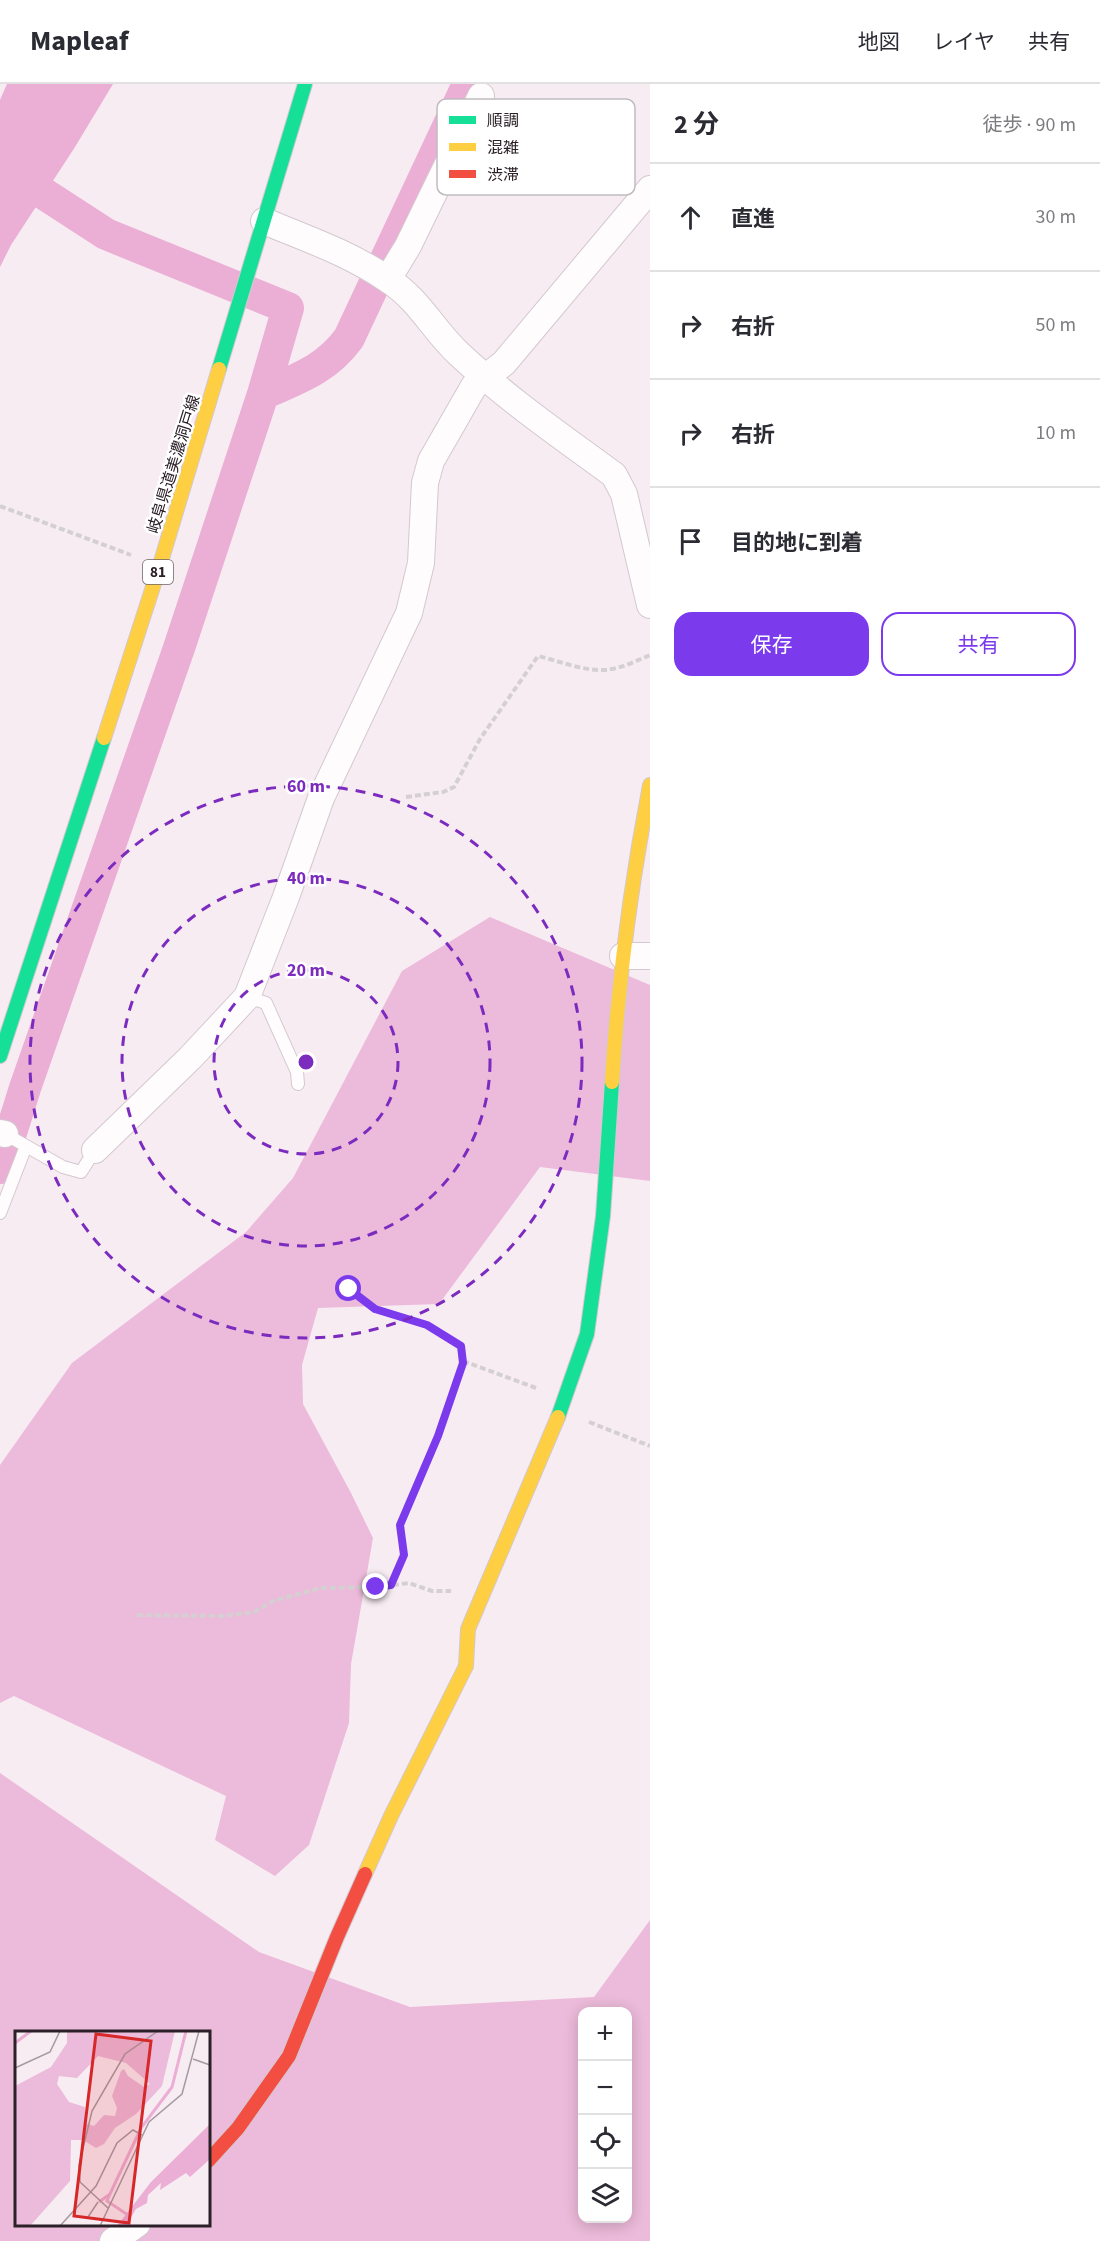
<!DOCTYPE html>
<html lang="ja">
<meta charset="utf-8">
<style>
:root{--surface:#fff;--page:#f7f7f7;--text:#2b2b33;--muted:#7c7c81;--line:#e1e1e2;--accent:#7c3aed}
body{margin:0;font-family:"Source Sans 3","Noto Sans JP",sans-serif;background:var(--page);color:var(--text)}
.controls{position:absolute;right:18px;bottom:18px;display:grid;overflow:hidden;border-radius:12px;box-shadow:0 3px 15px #0003}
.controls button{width:54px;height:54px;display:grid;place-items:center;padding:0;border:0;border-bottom:2px solid var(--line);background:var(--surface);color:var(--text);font:30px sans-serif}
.stop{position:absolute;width:18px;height:18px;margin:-14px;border:4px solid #7c3aed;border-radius:50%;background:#fff}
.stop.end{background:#7c3aed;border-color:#fff;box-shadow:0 2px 6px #0008}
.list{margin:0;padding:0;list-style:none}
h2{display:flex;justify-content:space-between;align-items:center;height:78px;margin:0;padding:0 24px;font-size:26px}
h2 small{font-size:20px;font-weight:400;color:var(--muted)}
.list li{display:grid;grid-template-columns:39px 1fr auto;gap:18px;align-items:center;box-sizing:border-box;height:108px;padding:0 24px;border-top:2px solid var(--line)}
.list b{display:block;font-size:22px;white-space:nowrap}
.list em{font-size:20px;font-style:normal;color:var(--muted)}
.actions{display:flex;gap:12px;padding:18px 24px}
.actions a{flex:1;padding:14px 0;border:2px solid var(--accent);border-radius:18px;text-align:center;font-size:21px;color:var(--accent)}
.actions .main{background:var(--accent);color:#fff}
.icon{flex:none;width:33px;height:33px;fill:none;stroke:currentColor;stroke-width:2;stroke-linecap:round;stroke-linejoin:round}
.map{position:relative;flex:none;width:650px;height:2157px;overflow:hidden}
header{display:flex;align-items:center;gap:36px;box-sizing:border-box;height:84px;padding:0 30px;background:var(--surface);border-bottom:2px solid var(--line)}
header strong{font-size:28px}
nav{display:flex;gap:33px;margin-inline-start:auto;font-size:21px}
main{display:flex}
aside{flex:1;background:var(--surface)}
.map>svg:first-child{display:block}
.forest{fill:#ecbada;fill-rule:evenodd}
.water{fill:#ebaed4}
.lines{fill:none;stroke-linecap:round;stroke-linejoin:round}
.canal{stroke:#ebaed4;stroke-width:32}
.lane-casing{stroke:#d3c8cf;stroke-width:14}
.street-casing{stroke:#d3c8cf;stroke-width:28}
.fast-casing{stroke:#d3c8cf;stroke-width:16}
.slow-casing{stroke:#d3c8cf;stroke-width:16}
.jam-casing{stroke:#d3c8cf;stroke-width:16}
.path{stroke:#d4d0d2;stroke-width:4;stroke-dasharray:6 3;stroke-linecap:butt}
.lane{stroke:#fefcfd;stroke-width:12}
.street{stroke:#fefcfd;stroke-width:26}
.fast{stroke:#16e098;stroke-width:14}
.slow{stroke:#ffcf43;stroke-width:14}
.jam{stroke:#f24e42;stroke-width:14}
.route{stroke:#7c3aed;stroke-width:8}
.ring{fill:none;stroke:#7b2cbf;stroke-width:3;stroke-dasharray:10 8}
.labels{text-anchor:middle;stroke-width:5;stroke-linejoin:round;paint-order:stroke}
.shield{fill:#fff;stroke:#6b6368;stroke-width:1.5}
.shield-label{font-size:15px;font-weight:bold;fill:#2b2027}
.street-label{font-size:16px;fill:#2b2027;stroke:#fff}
.inset-river{fill:none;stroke:#ebaed4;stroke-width:3}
.inset-road{fill:none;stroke:#a69aa1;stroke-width:1.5}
.view{fill:#d62828;fill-opacity:0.15;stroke:#d62828;stroke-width:3}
.inset-edge{fill:none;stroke:#2b2027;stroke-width:3}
.key{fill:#fff;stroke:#bfbcbe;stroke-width:1.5}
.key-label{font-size:16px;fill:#2b2027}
.centre{fill:#7b2cbf;stroke:#fff;stroke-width:3}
.ring-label{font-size:18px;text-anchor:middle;font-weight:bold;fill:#7b2cbf;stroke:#fff;stroke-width:5;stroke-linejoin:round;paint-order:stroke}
</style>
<header>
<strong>Mapleaf</strong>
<nav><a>地図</a><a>レイヤ</a><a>共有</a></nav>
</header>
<main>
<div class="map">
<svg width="650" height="2157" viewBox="0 0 650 2157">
<rect width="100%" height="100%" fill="#f8ecf3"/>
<path class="forest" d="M490,833L650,901V1097L540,1083L439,1220L318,1224L302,1281L303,1320L351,1409L373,1454L351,1580L349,1639L309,1761L275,1792L215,1756L226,1712L14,1612L0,1619V1381L72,1279L246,1148L293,1094L402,887Z
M0,1689L259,1868L410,1923L594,1913L650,1836V2157H0ZM582,1928H628V2134H582ZM16,1948H208V2140H16Z"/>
<path class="water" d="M7,0H113L75,63L11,161L0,183V16Z"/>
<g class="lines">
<path class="canal" d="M15,91L106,150L288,224L263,310
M0,1084L25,1004L179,564L263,310C297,295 327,285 349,254L468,0"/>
<g class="lane-casing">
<path id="lane" d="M247,913L266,919L297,988L298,1000
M5,1050L63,1083L81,1088L95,1066
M0,1129L26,1062"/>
</g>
<g class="street-casing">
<path id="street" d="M264,137C305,154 349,169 387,195C420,216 432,245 459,270C507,315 561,352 614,391L624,410L650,521
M388,195L408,162L481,12
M623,872H650
M0,1049L5,1050
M95,1066L190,974L247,913L286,813L321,714L409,529L421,479L425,399L431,377L474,302L504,279L650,105
M113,2157L137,2140"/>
</g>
<g class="fast-casing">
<path id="fast" d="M219,285L305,0
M0,972L104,654
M558,1333L587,1250L603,1132L612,998"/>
</g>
<g class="slow-casing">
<path id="slow" d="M104,654L160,481L219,285
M612,998C618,898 631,799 650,701
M365,1790L391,1732L466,1582L468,1545L558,1333"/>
</g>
<g class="jam-casing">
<path id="jam" d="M208,2077L238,2044L289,1972L337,1853L365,1790"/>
</g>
<path class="path" d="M0,422L131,471
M406,713L443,708L454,703L480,655L538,572C559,577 583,587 604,586C620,585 636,577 650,571
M349,1205L375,1225L427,1241L461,1262L463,1279L438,1352L400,1441L403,1471L391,1501
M463,1277L536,1304
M589,1338L650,1362
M137,1531L221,1532L254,1528L273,1517L320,1504L376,1503L409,1499L432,1507H451"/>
<use href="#lane" class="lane"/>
<use href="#street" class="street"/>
<use href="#fast" class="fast"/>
<use href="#slow" class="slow"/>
<use href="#jam" class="jam"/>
</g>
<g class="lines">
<path class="route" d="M349,1205L375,1225L427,1241L461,1262L463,1279L438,1352L400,1441L404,1471L391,1501L376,1503"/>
</g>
<g class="ring">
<circle cx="306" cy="978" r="92"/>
<circle cx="306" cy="978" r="184"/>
<circle cx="306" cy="978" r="276"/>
</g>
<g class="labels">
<rect class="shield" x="143" y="476" width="30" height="24" rx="4.5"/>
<g class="shield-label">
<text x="158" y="493">81</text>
</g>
<g class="street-label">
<text transform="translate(173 380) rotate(-73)" y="6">岐阜県道美濃洞戸線</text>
</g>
</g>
<g transform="translate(15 1947)">
<rect width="195" height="195" fill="#f8ecf3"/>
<path d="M52,0H160L147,55L121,83L100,97L89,113L81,117L68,109H56L55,150L15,195H0V55L36,36L52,12ZM83,25L111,32L135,53L129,56L113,45L109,38L106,40L97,65L102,77L100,85L89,84L79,95L70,92V76L54,71L42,53L44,45L62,47Z" fill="#ecbada" fill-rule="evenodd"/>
<path d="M195,93V128L175,146L171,142L145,159L146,152L133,164L132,172L121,178L111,195H102L136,151Z" fill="#ebaed4"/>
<path class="inset-river" d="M0,12L16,0M95,163L92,170L113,184M84,171L95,163L126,97L157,56L171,0"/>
<path class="inset-road" d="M178,28L195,34M0,37L35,21L45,0M93,177L65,151L64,134L77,80L110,23L143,0M73,186L83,171M45,195L81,155L102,112L118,99L127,104M85,195L134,91L167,63L184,0"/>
<path class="view" d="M81,3L136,10L114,192L59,185Z"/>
<rect width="195" height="195" class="inset-edge"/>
</g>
<rect x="437" y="15" width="198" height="96" rx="9" class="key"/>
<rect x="449" y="32" width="27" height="8" fill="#16e098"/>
<rect x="449" y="59" width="27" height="8" fill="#ffcf43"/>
<rect x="449" y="86" width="27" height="8" fill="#f24e42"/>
<g class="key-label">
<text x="487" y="42">順調</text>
<text x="487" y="69">混雑</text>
<text x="487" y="96">渋滞</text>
</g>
<circle cx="306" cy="978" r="9" class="centre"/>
<g class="ring-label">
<text x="306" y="708">60 m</text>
<text x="306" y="800">40 m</text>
<text x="306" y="892">20 m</text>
</g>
</svg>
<div class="controls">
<button>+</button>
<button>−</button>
<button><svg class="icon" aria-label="locate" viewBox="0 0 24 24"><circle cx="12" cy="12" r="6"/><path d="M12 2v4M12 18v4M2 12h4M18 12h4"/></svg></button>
<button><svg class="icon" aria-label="layers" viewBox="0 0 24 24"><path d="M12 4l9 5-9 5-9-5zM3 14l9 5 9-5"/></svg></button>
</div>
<div class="stop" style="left:349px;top:1205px"></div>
<div class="stop end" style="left:376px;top:1503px"></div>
</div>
<aside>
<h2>2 分<small>徒歩 · 90 m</small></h2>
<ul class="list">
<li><svg class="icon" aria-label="ahead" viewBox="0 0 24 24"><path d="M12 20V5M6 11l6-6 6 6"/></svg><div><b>直進</b></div><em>30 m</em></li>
<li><svg class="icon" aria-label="right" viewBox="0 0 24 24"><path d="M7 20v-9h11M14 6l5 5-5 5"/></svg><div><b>右折</b></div><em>50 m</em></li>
<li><svg class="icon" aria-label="right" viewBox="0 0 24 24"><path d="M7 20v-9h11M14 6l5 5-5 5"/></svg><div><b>右折</b></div><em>10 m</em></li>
<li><svg class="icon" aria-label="arrive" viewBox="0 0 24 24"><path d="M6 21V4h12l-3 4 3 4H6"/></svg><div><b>目的地に到着</b></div></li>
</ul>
<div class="actions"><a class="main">保存</a><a>共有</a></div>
</aside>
</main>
